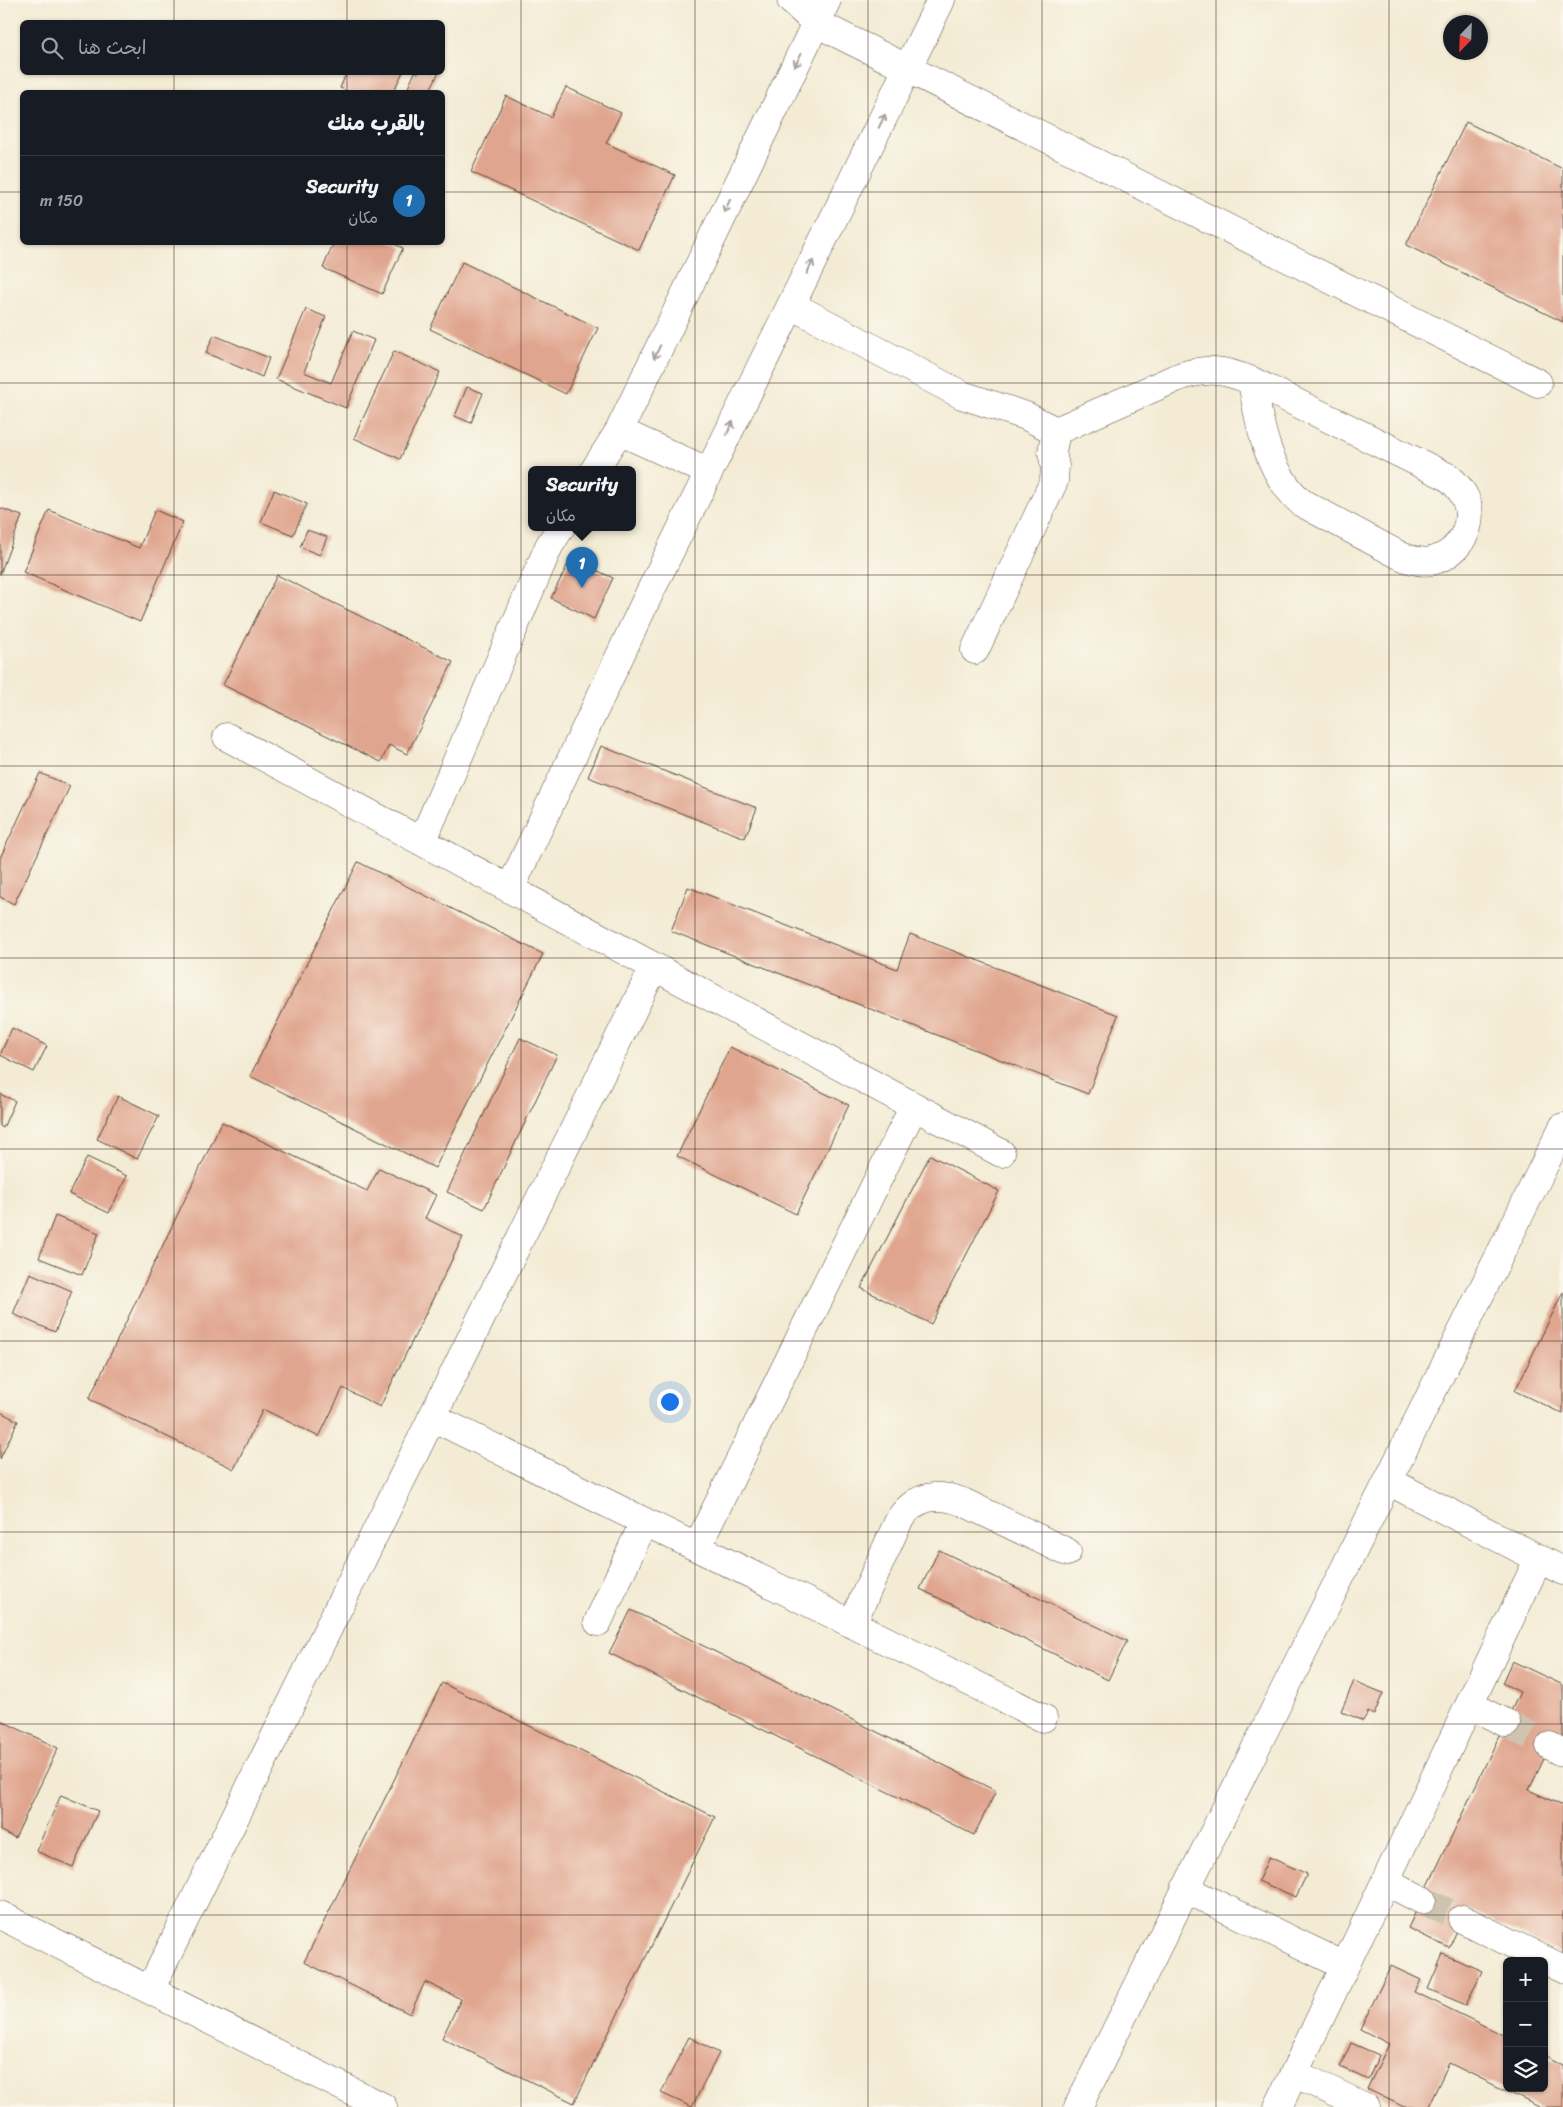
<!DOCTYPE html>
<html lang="ar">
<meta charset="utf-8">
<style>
:root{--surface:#171b24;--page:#242831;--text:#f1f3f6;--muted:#9ea1a6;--line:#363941;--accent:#1f6fb2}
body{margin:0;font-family:Sriracha,"Playpen Sans Arabic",sans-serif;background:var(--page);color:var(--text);direction:rtl}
.controls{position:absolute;right:15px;bottom:15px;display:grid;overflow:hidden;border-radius:8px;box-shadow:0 1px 4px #0004}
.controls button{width:45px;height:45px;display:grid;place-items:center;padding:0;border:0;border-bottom:1px solid var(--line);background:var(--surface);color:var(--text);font:25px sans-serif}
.compass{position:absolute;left:1443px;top:15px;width:45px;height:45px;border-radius:50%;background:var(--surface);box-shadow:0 1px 4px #0004;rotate:203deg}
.you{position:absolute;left:669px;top:1401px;width:18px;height:18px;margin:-12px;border:4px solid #fff;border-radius:50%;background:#1a73e8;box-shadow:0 0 0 8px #1a73e833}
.badge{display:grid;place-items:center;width:32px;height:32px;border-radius:50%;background:var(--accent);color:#fff;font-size:16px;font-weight:700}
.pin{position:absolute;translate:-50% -41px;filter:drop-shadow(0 1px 2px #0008)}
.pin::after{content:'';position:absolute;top:26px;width:18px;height:15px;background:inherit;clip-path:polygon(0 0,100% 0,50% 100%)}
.popup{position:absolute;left:528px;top:466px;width:108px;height:65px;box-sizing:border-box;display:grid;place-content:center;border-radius:8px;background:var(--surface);filter:drop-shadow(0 1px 4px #0005);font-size:16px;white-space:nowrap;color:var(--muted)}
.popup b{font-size:19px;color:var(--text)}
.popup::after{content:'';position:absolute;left:50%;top:100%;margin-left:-10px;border:10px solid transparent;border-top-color:var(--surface)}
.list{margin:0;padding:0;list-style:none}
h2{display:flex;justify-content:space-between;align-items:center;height:65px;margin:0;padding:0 20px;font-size:21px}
h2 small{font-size:16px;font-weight:400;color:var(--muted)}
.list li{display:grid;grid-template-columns:32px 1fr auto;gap:15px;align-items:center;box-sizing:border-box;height:90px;padding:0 20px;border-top:1px solid var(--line)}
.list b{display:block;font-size:19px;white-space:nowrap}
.list p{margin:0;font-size:16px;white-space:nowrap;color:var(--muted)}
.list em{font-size:16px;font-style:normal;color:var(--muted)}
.icon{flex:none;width:28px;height:28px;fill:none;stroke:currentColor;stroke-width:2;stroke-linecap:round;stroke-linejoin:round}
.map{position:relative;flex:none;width:1563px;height:2107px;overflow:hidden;direction:ltr}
.search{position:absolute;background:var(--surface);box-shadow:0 1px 4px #0004;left:20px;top:20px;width:425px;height:55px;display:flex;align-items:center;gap:12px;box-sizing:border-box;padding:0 18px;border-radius:8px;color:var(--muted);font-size:19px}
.panel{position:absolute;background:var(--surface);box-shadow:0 1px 4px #0004;left:20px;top:90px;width:425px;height:155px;border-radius:8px;direction:rtl}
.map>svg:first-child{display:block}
.building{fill:#e0a58e}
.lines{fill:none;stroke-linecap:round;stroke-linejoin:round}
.minor-tunnel{stroke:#cec4b0;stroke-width:28;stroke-dasharray:28 14;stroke-linecap:butt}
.minor-casing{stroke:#574739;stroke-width:29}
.minor{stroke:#fff;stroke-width:28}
.oneway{stroke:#a79f9a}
.grid{fill:none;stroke:#3b2a1e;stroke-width:1;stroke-opacity:0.55}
</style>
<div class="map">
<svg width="1563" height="2107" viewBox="0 0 1563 2107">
<rect width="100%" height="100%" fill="#fbf7ec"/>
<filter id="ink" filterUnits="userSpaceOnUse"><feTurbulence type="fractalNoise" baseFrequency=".02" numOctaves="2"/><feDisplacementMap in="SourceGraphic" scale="10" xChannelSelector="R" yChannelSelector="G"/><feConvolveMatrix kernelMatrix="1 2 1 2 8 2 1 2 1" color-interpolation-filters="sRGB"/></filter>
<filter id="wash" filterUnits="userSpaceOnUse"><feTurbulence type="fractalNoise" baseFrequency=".0096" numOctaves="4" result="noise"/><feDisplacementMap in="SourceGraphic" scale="20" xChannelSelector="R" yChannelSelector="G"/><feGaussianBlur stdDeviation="1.12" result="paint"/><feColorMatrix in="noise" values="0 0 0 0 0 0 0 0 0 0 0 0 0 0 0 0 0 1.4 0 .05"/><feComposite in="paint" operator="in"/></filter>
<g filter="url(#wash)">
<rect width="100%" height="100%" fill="#f3ebd4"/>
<g id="blocks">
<path class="building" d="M347,72H403L393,92H350L340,88Z
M415,72H439L429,92H406Z
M566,87L621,113L606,143L675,175L639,250L471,172L506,96L551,117Z
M1466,122L1563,169V322L1406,245Z
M334,242H390L403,248L382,294L323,268Z
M462,262L598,328L566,394L430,329Z
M306,309L326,317L304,372L331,383L353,331L374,340L346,408L276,379Z
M214,335L269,358L262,377L206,353Z
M394,351L440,372L400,459L354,438Z
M467,387L483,393L471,423L455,416Z
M274,490L307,504L293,535L261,522Z
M0,508L22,516L0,574Z
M49,510L139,548L155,510L183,522L140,622L23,572Z
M307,530L327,537L320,555L300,547Z
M571,558L613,578L594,619L551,598Z
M277,575L453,662L407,754L389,745L381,762L223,685Z
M601,746L757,808L745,838L588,777Z
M40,773L70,786L14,904L0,897V858Z
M358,862L543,954L435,1168L250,1076Z
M688,887L897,969L910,934L1118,1015L1088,1094L671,931Z
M12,1028L47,1046L34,1072L0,1055Z
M520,1038L557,1055L484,1209L447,1192Z
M730,1047L849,1105L796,1214L677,1156Z
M0,1094L15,1101L3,1128L0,1126Z
M118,1096L159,1116L137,1159L97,1139Z
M222,1122L367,1191L379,1168L436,1195L425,1218L463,1237L380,1407L343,1388L319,1437L263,1409L234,1469L89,1399Z
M930,1155L999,1191L931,1324L861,1288Z
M87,1157L127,1176L109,1213L69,1194Z
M55,1216L99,1233L82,1275L39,1258Z
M30,1273L72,1291L55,1332L13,1314Z
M1563,1292V1414L1515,1391Z
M0,1412L18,1421L0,1459Z
M939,1550L1127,1641L1108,1680L920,1589Z
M631,1610L996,1791L974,1835L609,1653Z
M1512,1661L1563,1685V1739L1555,1736L1529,1790L1563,1806V1954L1467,1909L1449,1948L1408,1928L1520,1692L1502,1683Z
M1354,1681L1383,1693L1374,1715L1368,1712L1363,1721L1341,1711Z
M442,1683L715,1817L574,2103L442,2038L461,1999L425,1982L410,2014L304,1962Z
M0,1720L58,1748L15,1838L0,1830Z
M61,1795L98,1811L73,1867L36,1851Z
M1269,1857L1307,1874L1296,1897L1258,1881Z
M1443,1954L1482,1971L1466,2005L1428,1989Z
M1391,1966L1421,1980L1415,1992L1507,2037V2088H1544V2055L1563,2065V2107H1539L1449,2063L1428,2107H1404L1367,2089L1389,2044L1360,2029Z
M689,2037L719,2053L692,2107L661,2093Z
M1351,2043L1379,2055L1368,2080L1340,2067Z"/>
</g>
</g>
<g filter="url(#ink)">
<use href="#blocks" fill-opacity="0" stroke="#574739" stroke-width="1"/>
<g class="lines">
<path class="minor-tunnel" d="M1506,1723L1550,1746
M1422,1900L1462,1919"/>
<g class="minor-casing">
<path id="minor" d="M791,0L816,23L1538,383
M791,305L962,395L1026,416L1056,431L1052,452L1055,466L1054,481L975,650
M1252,381L1448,477C1454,482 1459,487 1463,494C1479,521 1460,555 1431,561C1420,563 1411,560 1401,556L1302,503C1268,474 1259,424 1252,381Z
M619,431L709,472
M1056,431L1176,378C1206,367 1223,369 1252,381
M595,469L619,431L827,0
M227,737L1001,1153
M422,842L549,546L561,527
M510,889L648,596L941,0
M432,1417L1043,1718
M1388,1481L1563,1571
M697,1547L914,1106
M598,1622L644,1522
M852,1624L899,1520C915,1496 936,1492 963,1502L1067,1552
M1470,1705L1506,1723
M1550,1746L1563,1753
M1385,1881L1422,1900
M1185,1889L1345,1966
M0,1915L383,2107
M1462,1919L1563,1969
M150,1990L654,967
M1294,2073L1365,2107
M1078,2107L1563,1127
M1278,2107L1539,1558"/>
</g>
<use href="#minor" class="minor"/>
</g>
<defs><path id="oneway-shaft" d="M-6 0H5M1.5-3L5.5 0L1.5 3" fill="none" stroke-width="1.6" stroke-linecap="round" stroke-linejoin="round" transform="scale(1.25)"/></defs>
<g class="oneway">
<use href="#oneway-shaft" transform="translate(798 60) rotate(116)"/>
<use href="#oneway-shaft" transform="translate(882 121) rotate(-64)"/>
<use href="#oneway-shaft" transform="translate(727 206) rotate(116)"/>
<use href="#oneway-shaft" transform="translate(810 267) rotate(-64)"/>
<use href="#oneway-shaft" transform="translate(657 352) rotate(116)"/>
<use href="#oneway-shaft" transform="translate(730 428) rotate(-64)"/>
</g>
</g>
<path class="grid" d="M174,0V22M347,0V22M521,0V2107M695,0V2107M868,0V2107M1042,0V2107M1216,0V2107M1389,0V2107M174,72V92M347,72V92M0,192H22M442,192H1563M174,242V2107M347,242V2107M0,383H1563M0,575H1563M0,766H1563M0,958H1563M0,1149H1563M0,1341H1563M0,1532H1563M0,1724H1563M0,1915H1563"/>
</svg>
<div class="controls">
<button>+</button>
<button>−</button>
<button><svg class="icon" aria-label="layers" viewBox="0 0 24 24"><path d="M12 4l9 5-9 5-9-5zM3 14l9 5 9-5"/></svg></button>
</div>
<svg class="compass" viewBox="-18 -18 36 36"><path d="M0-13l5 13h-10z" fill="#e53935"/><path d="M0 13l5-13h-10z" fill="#9ea1a6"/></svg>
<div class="you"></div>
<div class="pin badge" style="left:582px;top:588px">1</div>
<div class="popup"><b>Security</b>مكان</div>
<div class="search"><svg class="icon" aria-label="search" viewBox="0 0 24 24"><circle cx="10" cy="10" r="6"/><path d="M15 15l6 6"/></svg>ابحث هنا</div>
<section class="panel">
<h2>بالقرب منك<small></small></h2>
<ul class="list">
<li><span class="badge">1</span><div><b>Security</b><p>مكان</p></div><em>150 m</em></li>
</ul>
</section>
</div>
